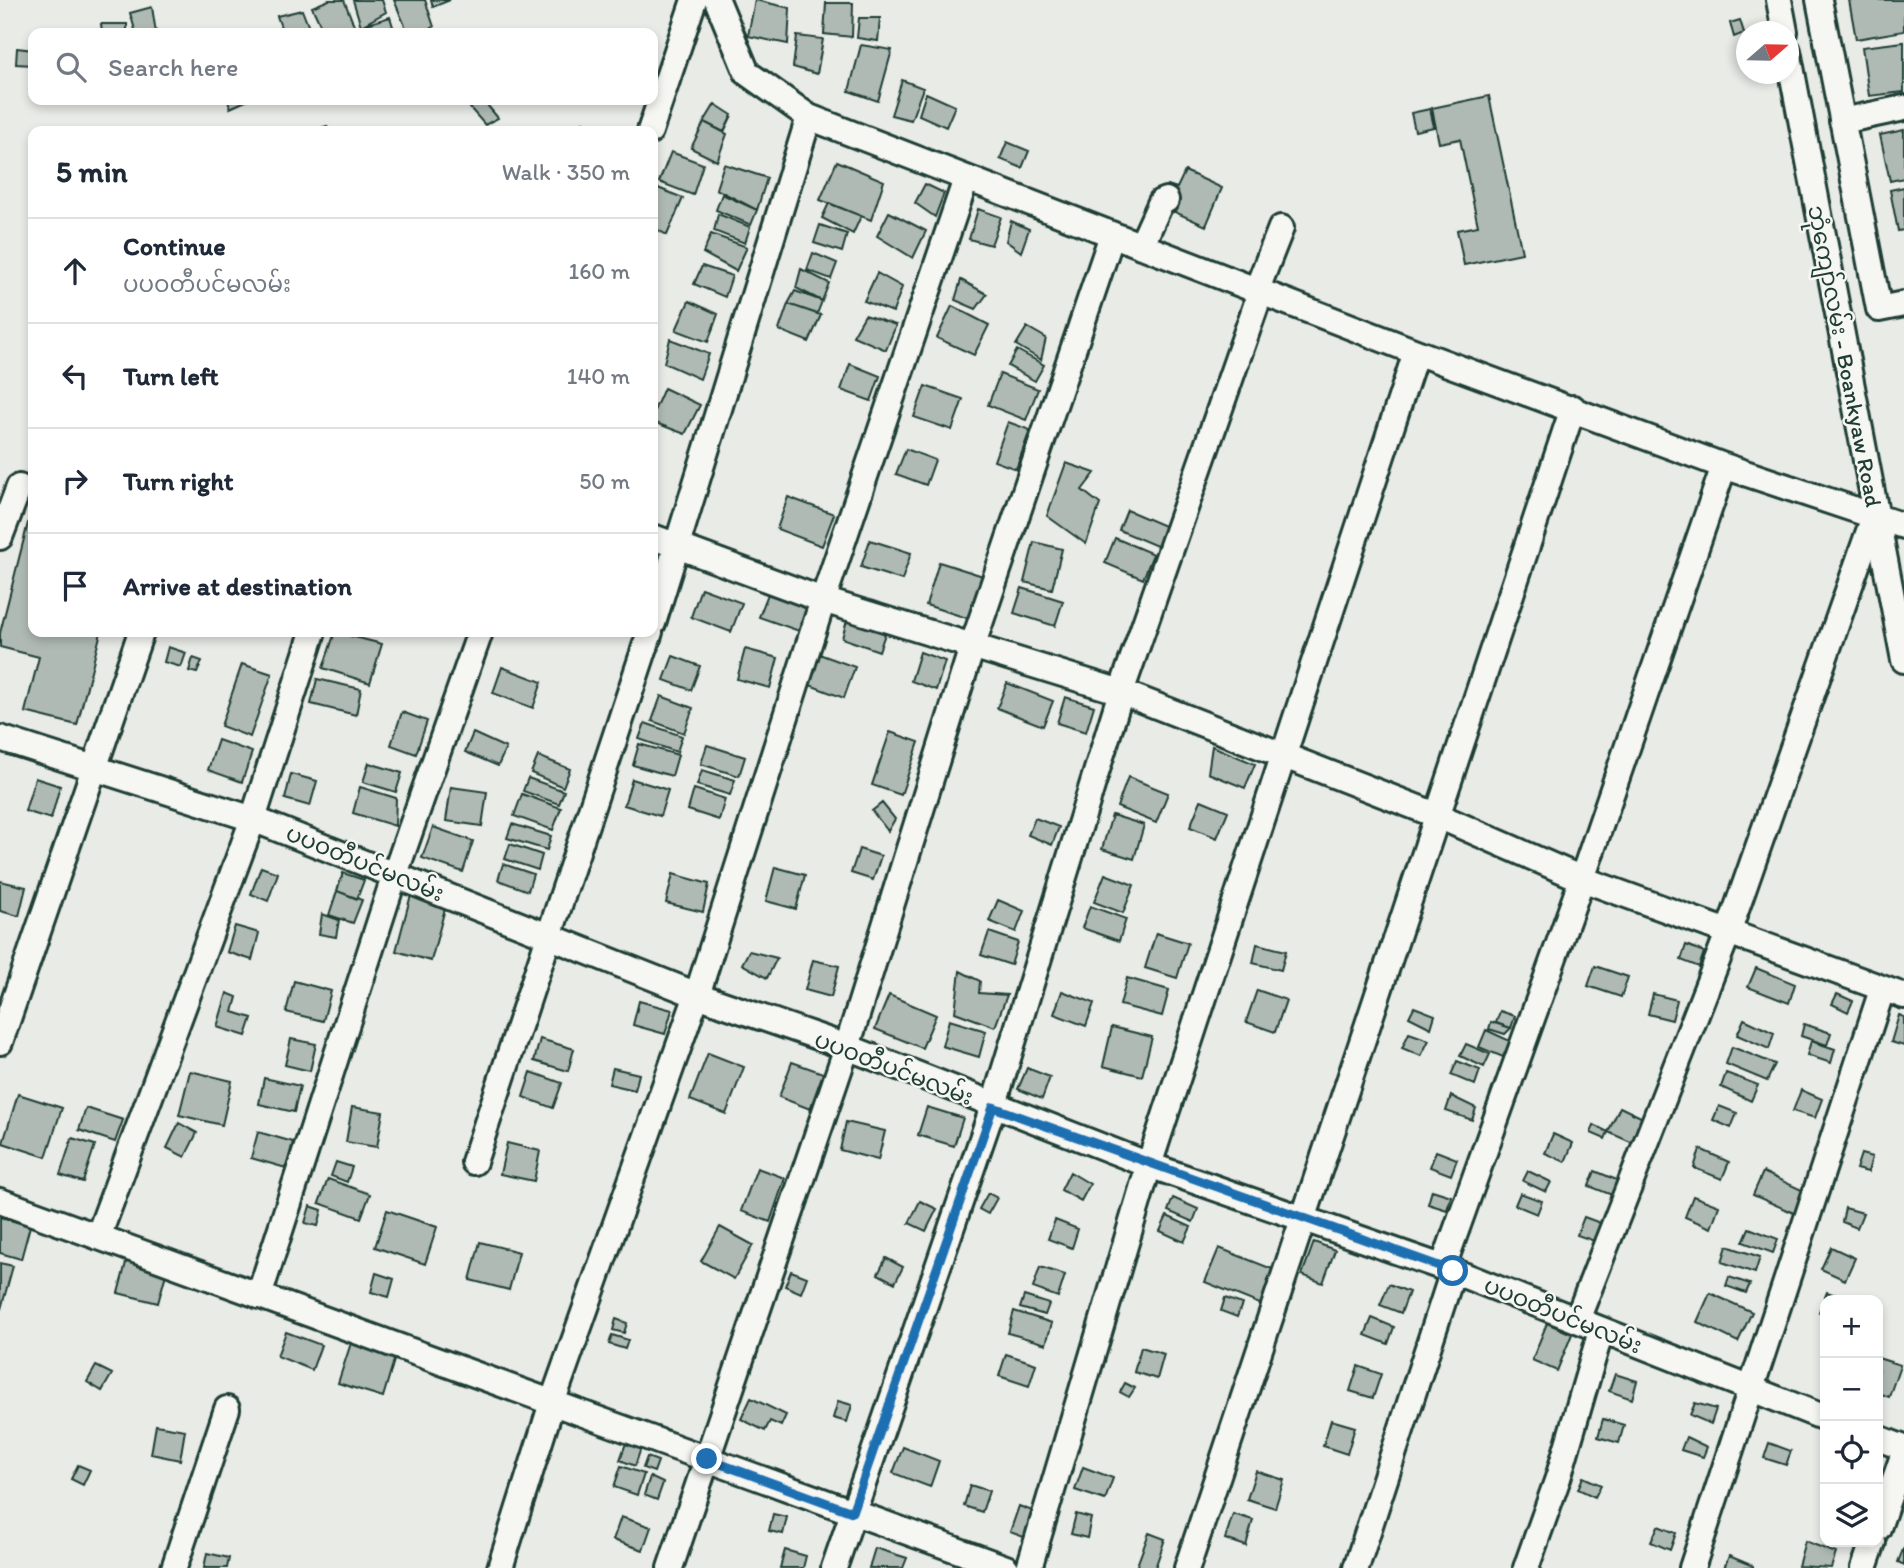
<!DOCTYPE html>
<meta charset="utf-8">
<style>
:root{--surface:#fff;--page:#f2f2f3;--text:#1f2937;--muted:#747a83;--line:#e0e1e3}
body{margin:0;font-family:Itim,"Noto Sans Myanmar",sans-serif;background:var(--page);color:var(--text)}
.controls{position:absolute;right:21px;bottom:21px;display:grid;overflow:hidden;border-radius:14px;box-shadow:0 4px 10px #0003}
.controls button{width:63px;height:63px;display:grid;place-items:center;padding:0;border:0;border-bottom:2px solid var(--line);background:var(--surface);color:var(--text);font:35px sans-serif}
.compass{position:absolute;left:1736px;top:21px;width:63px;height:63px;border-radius:50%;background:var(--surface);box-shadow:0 4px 10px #0003;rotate:70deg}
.stop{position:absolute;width:21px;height:21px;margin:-16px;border:5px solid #1f6fb2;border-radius:50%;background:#fff}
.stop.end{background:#1f6fb2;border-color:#fff;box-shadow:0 2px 7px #0008}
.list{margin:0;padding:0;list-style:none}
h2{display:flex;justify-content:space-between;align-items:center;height:91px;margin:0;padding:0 28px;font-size:30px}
h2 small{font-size:23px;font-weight:400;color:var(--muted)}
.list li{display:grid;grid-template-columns:46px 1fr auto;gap:21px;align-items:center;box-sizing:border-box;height:105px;padding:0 28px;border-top:2px solid var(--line)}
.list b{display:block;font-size:26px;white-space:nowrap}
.list p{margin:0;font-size:23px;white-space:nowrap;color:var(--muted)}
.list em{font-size:23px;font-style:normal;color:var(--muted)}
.icon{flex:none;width:38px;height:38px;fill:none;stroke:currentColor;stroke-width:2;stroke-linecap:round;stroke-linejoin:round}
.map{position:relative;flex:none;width:1904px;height:1568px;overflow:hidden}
.search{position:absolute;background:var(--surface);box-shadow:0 4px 10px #0003;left:28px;top:28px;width:630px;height:77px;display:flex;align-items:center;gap:18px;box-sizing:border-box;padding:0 24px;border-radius:14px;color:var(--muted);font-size:26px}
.panel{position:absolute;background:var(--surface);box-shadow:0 4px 10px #0003;left:28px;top:126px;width:630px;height:511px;border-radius:14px}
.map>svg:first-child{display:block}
.building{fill:#b0bab5;stroke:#1f3d34;stroke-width:2}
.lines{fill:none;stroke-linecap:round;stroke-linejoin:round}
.minor-casing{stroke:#1f3d34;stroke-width:30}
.minor{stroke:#f6f6f2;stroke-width:24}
.route{stroke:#1f6fb2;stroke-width:9}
.labels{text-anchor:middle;stroke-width:5;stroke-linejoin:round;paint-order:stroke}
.street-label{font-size:23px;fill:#1f3d34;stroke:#f6f6f2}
</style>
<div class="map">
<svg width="1904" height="1568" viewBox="0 0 1904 1568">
<rect width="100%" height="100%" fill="#e9ebe7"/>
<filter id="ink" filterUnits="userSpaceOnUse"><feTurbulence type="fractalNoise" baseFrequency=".0143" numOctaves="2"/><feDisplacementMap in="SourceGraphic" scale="14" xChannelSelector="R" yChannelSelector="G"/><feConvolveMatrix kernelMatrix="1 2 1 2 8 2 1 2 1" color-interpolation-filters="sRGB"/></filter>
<g filter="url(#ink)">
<path class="building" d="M329,0H344L357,33H324L312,7Z
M353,0H382L386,12L361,26Z
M394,0H425L434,27L419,33H408Z
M431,0H450L433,7Z
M755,0L790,8L788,44L748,36Z
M1849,0H1904V31L1856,39Z
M826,3H853L852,37L824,34Z
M152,7L156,33H136L130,13Z
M302,10L311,33H283L277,16Z
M390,17L395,33H364L361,26Z
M859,18H880L878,41L857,38Z
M1740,20L1744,33L1734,37L1730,23Z
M101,24H127V33H102Z
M797,36L823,39L817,74L793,67Z
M1904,42V92L1869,96L1862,47Z
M861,45L892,50L878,101L849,91Z
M17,48L33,50V65L16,64Z
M902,80L923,88L911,120L891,115Z
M926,93L955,106L946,127L919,115Z
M1489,96L1522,253L1464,265L1457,230L1478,226L1460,139L1439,143L1432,108Z
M228,100H248L230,108Z
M483,100L498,118L485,125L470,108Z
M715,104L732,115L724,132L704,122Z
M1430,109L1434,127L1415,131L1411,113Z
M583,122L609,131H580Z
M704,122L727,134L717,161L691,148Z
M327,126L329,131H311Z
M1904,130V178L1890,181L1880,135Z
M1007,142L1029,151L1022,168L1000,159Z
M671,152L703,164L693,195L659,182Z
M837,161L884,181L871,220L820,200Z
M724,164L767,178L757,210L716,189Z
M1185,171L1222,188L1206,226L1168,209L1163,197L1168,185L1177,188Z
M925,184L944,193L935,217L915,203Z
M1904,187V230L1898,231L1890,190Z
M658,188L683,198L667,235L653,227V202Z
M722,194L757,210L751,225L716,210Z
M829,203L861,216L853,234L822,218Z
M978,209L1001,217L991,245L969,239Z
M889,212L926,231L913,258L877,236Z
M718,214L750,227L745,243L714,231Z
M1011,221L1029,229L1021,252L1006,241Z
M820,225L847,234L842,252L814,243Z
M711,234L747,247L736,271L703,253Z
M813,253L837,263L831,279L807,270Z
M702,266L732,276L725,297L694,284Z
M801,269L829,283L822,301L796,288Z
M877,273L902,287L893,312L864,301Z
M961,280L987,294L976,309L955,300Z
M795,291L822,301L817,314L788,304Z
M689,301L718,314L708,342L676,330Z
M788,304L821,315L809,342L779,330Z
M952,306L989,325L974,355L937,338Z
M865,315L896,325L886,350L853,336Z
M1027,327L1046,338L1041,360L1016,345Z
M670,339L709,354L700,379L664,363Z
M1017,350L1044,365L1035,381L1008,366Z
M850,364L880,376L871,401L841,390Z
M1000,374L1038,389L1026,420L988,405Z
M925,386L963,399L952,430L914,417Z
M664,388L700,405L685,434L653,422V413Z
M1008,422L1030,430L1016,469L994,461Z
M906,449L935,460L926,485L896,474Z
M1066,463L1095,473L1082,490L1100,504L1086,544L1047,516Z
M788,497L834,514L822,546L777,529Z
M1127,510L1167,527L1159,547L1119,530Z
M28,523L33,524V632H101L77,725L25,712L39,657L0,647V633Z
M1115,538L1153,554L1143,579L1105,563Z
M870,540L911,553L902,580L861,567Z
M1034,542L1062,549L1052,589L1024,582Z
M939,562L986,577L973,620L926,605Z
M701,588L742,603L731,632L691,617Z
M1022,588L1063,601L1055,626L1014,613Z
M768,594L810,609L802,632L759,617Z
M848,617L886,631L879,651L842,638Z
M335,632L382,644L370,683L323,668Z
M168,647L186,653L181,667L164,662Z
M745,649L778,658L770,688L737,679Z
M920,652L945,661L936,690L911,681Z
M819,654L855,667L844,698L807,684Z
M673,656L700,666L691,690L664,680Z
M193,658L202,661L197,673L189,671Z
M242,664L272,674L250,737L221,726Z
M502,667L542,682L533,708L493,693Z
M317,679L361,689L356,715L311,704Z
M1007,683L1053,701L1043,726L997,708Z
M661,696L693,708L684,733L652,721Z
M1065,697L1094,706L1086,732L1057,723Z
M402,712L427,721L416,754L391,745Z
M645,723L682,736L677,752L639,739Z
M890,732L919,742L901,795L872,785Z
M473,733L506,748L498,766L465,752Z
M218,740L252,752L242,782L208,770Z
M639,744L678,755L672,776L633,765Z
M707,745L745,757L739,776L701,764Z
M1212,746L1255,764L1245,788L1208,773Z
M538,756L570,769L563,787L531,773Z
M369,763L402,773L396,792L363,782Z
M702,770L735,780L730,795L697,785Z
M291,774L317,781L310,806L285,799Z
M1128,777L1168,793L1156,823L1117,807Z
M35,778L60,786L51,819L25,811Z
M528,778L564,791L559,804L523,791Z
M632,779L668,790L660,816L624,805Z
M360,787L396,798L395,826L353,813Z
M451,787L487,792L482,826L446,821Z
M694,789L725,799L719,820L688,810Z
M522,794L561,808L553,830L514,816Z
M1201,800L1228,811L1217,838L1190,827Z
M882,803L895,819L888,831L872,811Z
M1112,815L1144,825L1134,859L1102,849Z
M1035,818L1059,827L1052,845L1028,835Z
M512,824L551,836L547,850L507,838Z
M433,827L473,841L463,872L422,858Z
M510,844L542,855L538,870L505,859Z
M859,849L881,856L873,880L851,873Z
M503,864L533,874L528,891L498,880Z
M261,867L278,873L268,901L251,894Z
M775,867L805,875L796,909L766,901Z
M343,873L364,880L357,899L337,891Z
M673,874L709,884L703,912L666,903Z
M1105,874L1134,885L1123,913L1094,902Z
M0,881L26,887L19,916L0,911Z
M337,891L362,900L353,923L329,915Z
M412,891L447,901L431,961L396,951Z
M998,900L1024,911L1016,932L989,921Z
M1090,906L1126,919L1119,941L1082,928Z
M322,914L339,920L336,937L319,934Z
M235,926L259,933L252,960L227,952Z
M989,932L1018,942L1011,965L981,955Z
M1156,933L1188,943L1177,978L1145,968Z
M1257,944L1286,951L1281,970L1253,963Z
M1686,945L1704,952L1699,967L1681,960Z
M749,951L777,958L767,978L742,964Z
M813,960L839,966L831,997L805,990Z
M1595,966L1628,977L1621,997L1588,986Z
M1756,968L1795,984L1789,1003L1748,987Z
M960,971L980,981L979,993L1007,995L995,1027L955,1012Z
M1127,978L1169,990L1162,1016L1120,1005Z
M294,981L331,991L323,1021L286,1012Z
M1257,990L1286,1000L1275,1032L1246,1022Z
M1062,991L1094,1003L1086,1026L1054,1014Z
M227,993L237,997L233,1012L252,1018L246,1036L217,1027Z
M1653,994L1677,1000L1672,1020L1648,1014Z
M1837,994L1853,1001L1848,1012L1832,1004Z
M889,995L936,1015L922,1048L875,1029Z
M639,1001L672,1010L665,1034L633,1025Z
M1414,1007L1435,1015L1431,1028L1409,1017Z
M1500,1011L1515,1016L1511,1028L1496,1023Z
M1899,1015L1904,1017V1046L1891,1042Z
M1744,1019L1774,1033L1769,1049L1737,1035Z
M949,1020L986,1031L979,1057L942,1046Z
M1491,1022L1511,1028L1505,1034L1489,1029Z
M1804,1024L1831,1033L1827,1045L1801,1036Z
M1112,1027L1152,1037L1142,1076L1103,1066Z
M1486,1030L1510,1041L1503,1057L1479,1047Z
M1409,1033L1429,1040L1421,1056L1402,1048Z
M291,1039L316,1044L310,1071L285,1065Z
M540,1039L574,1049L568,1071L534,1061Z
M1811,1041L1835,1049L1831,1063L1807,1055Z
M1466,1044L1490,1054L1484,1067L1460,1056Z
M1732,1047L1775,1064L1767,1081L1726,1064Z
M708,1053L744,1067L726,1114L690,1100Z
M1457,1061L1480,1070L1475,1085L1451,1075Z
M792,1062L823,1073L810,1109L779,1097Z
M613,1068L639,1074L635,1090L609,1084Z
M1027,1068L1050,1077L1042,1099L1018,1089Z
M190,1071L232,1081L222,1125L179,1115Z
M531,1072L562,1083L553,1108L523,1097Z
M1726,1073L1758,1085L1751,1101L1721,1087Z
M264,1078L300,1086L294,1112L259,1104Z
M1801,1090L1822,1099L1815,1118L1793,1111Z
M18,1094L62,1108L46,1157L3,1143Z
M1451,1096L1476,1108L1472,1120L1446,1111Z
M1719,1106L1737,1113L1731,1128L1713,1120Z
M352,1107L383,1112L377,1147L346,1142Z
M927,1107L963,1118L954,1146L918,1135Z
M1620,1107L1647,1120L1635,1144L1608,1132Z
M86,1108L123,1120L115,1142L79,1130Z
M846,1122L885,1131L878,1160L840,1150Z
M179,1123L197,1133L185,1157L167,1148Z
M1594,1125L1608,1132L1605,1139L1591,1133Z
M258,1132L293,1142L286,1168L251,1158Z
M1553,1134L1573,1143L1565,1162L1545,1153Z
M72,1138L95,1145L83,1182L60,1175Z
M507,1143L540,1151L534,1181L500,1174Z
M1700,1149L1729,1162L1722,1179L1694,1168Z
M1436,1151L1457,1159L1451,1175L1430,1167Z
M1861,1154L1872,1157L1868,1172L1856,1169Z
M336,1162L352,1167L347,1182L331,1176Z
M757,1168L785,1178L770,1222L741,1211Z
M1528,1171L1551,1182L1546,1192L1523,1181Z
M1595,1171L1624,1183L1617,1197L1589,1186Z
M1070,1172L1090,1184L1081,1201L1061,1190Z
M1763,1172L1806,1192L1796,1214L1753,1195Z
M328,1179L370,1194L361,1218L319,1203Z
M1432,1190L1451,1196L1447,1210L1428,1204Z
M988,1193L997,1198L988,1214L979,1209Z
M1520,1193L1542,1201L1537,1214L1515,1205Z
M1693,1196L1719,1206L1711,1228L1685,1217Z
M1173,1198L1198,1209L1193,1222L1168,1211Z
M920,1201L937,1209L926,1231L909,1223Z
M310,1206L322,1210L318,1226L305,1223Z
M1845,1208L1863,1213L1857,1228L1842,1222Z
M387,1210L437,1227L425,1264L375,1247Z
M1167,1216L1191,1227L1184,1242L1160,1231Z
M0,1217L30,1226L21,1259L0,1253Z
M1584,1217L1606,1225L1600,1243L1577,1235Z
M1055,1220L1078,1229L1072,1248L1048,1239Z
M720,1227L753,1245L734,1279L701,1261Z
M1749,1228L1778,1239L1773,1253L1743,1242Z
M480,1242L519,1252L509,1290L470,1280Z
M1314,1242L1335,1250L1323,1283L1302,1275Z
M1727,1246L1760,1257L1755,1273L1722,1262Z
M1831,1247L1855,1258L1845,1280L1821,1269Z
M1219,1248L1275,1270L1262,1305L1205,1282Z
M886,1258L903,1267L895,1283L878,1274Z
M127,1259L167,1270L158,1303L118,1293Z
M0,1263L13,1266L1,1309H0Z
M1040,1267L1065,1275L1058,1297L1033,1288Z
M791,1271L807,1277L801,1293L785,1286Z
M376,1273L394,1279L389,1297L371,1292Z
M1729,1277L1750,1284L1746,1293L1726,1286Z
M1389,1284L1409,1292L1401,1313L1380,1305Z
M1827,1292L1844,1298L1825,1300V1314L1819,1312Z
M1710,1293L1752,1312L1738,1342L1697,1322Z
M1024,1296L1049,1304L1045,1315L1020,1308Z
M1225,1298L1242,1304L1237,1317L1221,1311Z
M1014,1311L1052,1323L1046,1344L1008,1333Z
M1372,1318L1394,1327L1388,1344L1365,1335Z
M616,1319L627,1323L624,1333L613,1330Z
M1547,1323L1572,1334L1557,1371L1532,1360Z
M286,1332L321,1345L312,1370L277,1356Z
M612,1335L628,1340L625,1349L609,1344Z
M351,1343L395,1357L383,1397L338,1383Z
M1141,1347L1164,1354L1157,1379L1134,1372Z
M1006,1354L1036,1364L1029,1386L999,1376Z
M1878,1358L1900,1365L1889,1397L1878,1393Z
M96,1366L112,1374L102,1391L87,1382Z
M1358,1366L1381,1374L1373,1398L1350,1391Z
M1615,1374L1637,1381L1632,1399L1609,1391Z
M1125,1383L1135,1388L1129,1397L1120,1392Z
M751,1398L786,1415L781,1426L770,1421L765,1431L741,1419Z
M838,1401L852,1405L847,1422L833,1418Z
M1695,1403L1716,1409L1711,1424L1690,1415Z
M1603,1419L1624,1425L1619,1443L1598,1437Z
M1331,1420L1355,1427L1347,1454L1323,1446Z
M156,1425L185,1430L180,1460L151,1454Z
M1686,1437L1707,1447L1703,1457L1681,1450Z
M626,1443L641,1448L635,1466L620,1460Z
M1769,1443L1791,1451L1786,1465L1764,1458Z
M903,1447L939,1461L930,1487L893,1473Z
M647,1457L658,1461L654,1472L643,1468Z
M78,1465L90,1470L83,1485L71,1479Z
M621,1466L644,1474L637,1495L614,1487Z
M1083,1467L1113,1478L1105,1500L1075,1490Z
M1256,1471L1284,1480L1275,1508L1247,1499Z
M650,1477L663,1483L657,1500L644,1495Z
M1583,1477L1601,1485L1595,1497L1578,1489Z
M970,1485L989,1491L982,1512L964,1506Z
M1019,1506L1038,1513L1029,1539L1010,1532Z
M773,1514L787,1517L783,1534L769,1531Z
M1076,1514L1091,1518L1087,1538L1071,1534Z
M1233,1514L1253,1520L1246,1546L1225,1539Z
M621,1517L651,1527L643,1550L613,1540Z
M1658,1526L1676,1533L1670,1550L1651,1542Z
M1149,1533L1165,1539L1155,1568H1136Z
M1805,1541L1836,1553L1831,1568L1798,1566Z
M1904,1547V1565L1898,1562Z
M875,1548L907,1558L903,1568H869Z
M785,1550L806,1556L803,1568H780Z
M207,1553L229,1558L227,1568H204Z
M1729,1556L1753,1566V1568H1724Z"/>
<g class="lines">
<g class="minor-casing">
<path id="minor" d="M717,0L747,73L809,117L1416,352L1724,466L1904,526
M1779,0L1785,32
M1819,0L1879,309L1904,304
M1788,51L1904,660
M1842,121L1904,108
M650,131L694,0
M1141,246L1161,202L1166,200
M1257,289L1281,228
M0,537L19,487
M653,537L823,600L1121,692L1436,815L1582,879L1904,996
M653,623L809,117
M0,738L253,819L697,995L847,1047L1149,1165L1453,1271L1825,1418
M0,1042L141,632
M474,1162L650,632
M0,1201L1006,1568
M98,1237L253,819L313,632
M1443,1267L1582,879L1724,466
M259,1296L395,874L480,632
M1577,1320L1728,933L1875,514
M1878,1438L1904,1448
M1878,1528L1904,1453
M174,1568L227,1409
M500,1568L552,1403L697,995L823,600L966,179
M670,1568L847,1047L972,647L1112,235
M834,1568L993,1107L1121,692L1261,291
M1029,1568L1149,1165L1416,352
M1187,1568L1573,408
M1356,1568L1453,1271
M1526,1568L1558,1478L1601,1331
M1692,1568L1882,990
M1864,1568L1873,1542"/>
</g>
<use href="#minor" class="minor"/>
</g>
</g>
<g class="lines" filter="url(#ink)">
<path class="route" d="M707,1459L852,1512L993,1107L1453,1271"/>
</g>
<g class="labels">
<g class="street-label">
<text transform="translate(1845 356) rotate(79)" y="8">ဘုံကျော်လမ်း - Boankyaw Road</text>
<text transform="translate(365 863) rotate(22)" y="8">ပပဝတီပင်မလမ်း</text>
<text transform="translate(894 1068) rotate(21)" y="8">ပပဝတီပင်မလမ်း</text>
<text transform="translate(1563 1315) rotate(22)" y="8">ပပဝတီပင်မလမ်း</text>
</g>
</g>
</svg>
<div class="controls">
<button>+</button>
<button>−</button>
<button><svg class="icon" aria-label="locate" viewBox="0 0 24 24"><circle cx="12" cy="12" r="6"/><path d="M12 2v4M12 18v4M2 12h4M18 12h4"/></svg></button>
<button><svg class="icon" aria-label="layers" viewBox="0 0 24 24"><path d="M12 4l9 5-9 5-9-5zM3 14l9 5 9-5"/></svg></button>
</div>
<svg class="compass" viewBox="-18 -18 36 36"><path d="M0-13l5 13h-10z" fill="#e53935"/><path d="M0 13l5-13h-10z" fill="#747a83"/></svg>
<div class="stop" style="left:1453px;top:1271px"></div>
<div class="stop end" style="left:707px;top:1459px"></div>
<div class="search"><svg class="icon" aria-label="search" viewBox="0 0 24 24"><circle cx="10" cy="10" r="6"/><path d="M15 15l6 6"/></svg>Search here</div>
<section class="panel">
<h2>5 min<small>Walk · 350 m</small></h2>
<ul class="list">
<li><svg class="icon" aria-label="ahead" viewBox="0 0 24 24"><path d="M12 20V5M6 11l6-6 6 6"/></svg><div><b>Continue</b><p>ပပဝတီပင်မလမ်း</p></div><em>160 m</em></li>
<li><svg class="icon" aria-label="left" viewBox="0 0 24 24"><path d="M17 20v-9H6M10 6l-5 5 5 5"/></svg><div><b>Turn left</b></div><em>140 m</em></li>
<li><svg class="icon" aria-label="right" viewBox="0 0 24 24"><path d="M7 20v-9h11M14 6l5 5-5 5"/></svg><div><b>Turn right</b></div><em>50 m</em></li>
<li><svg class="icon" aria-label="arrive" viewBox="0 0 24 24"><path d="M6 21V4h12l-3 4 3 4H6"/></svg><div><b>Arrive at destination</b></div></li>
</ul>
</section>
</div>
